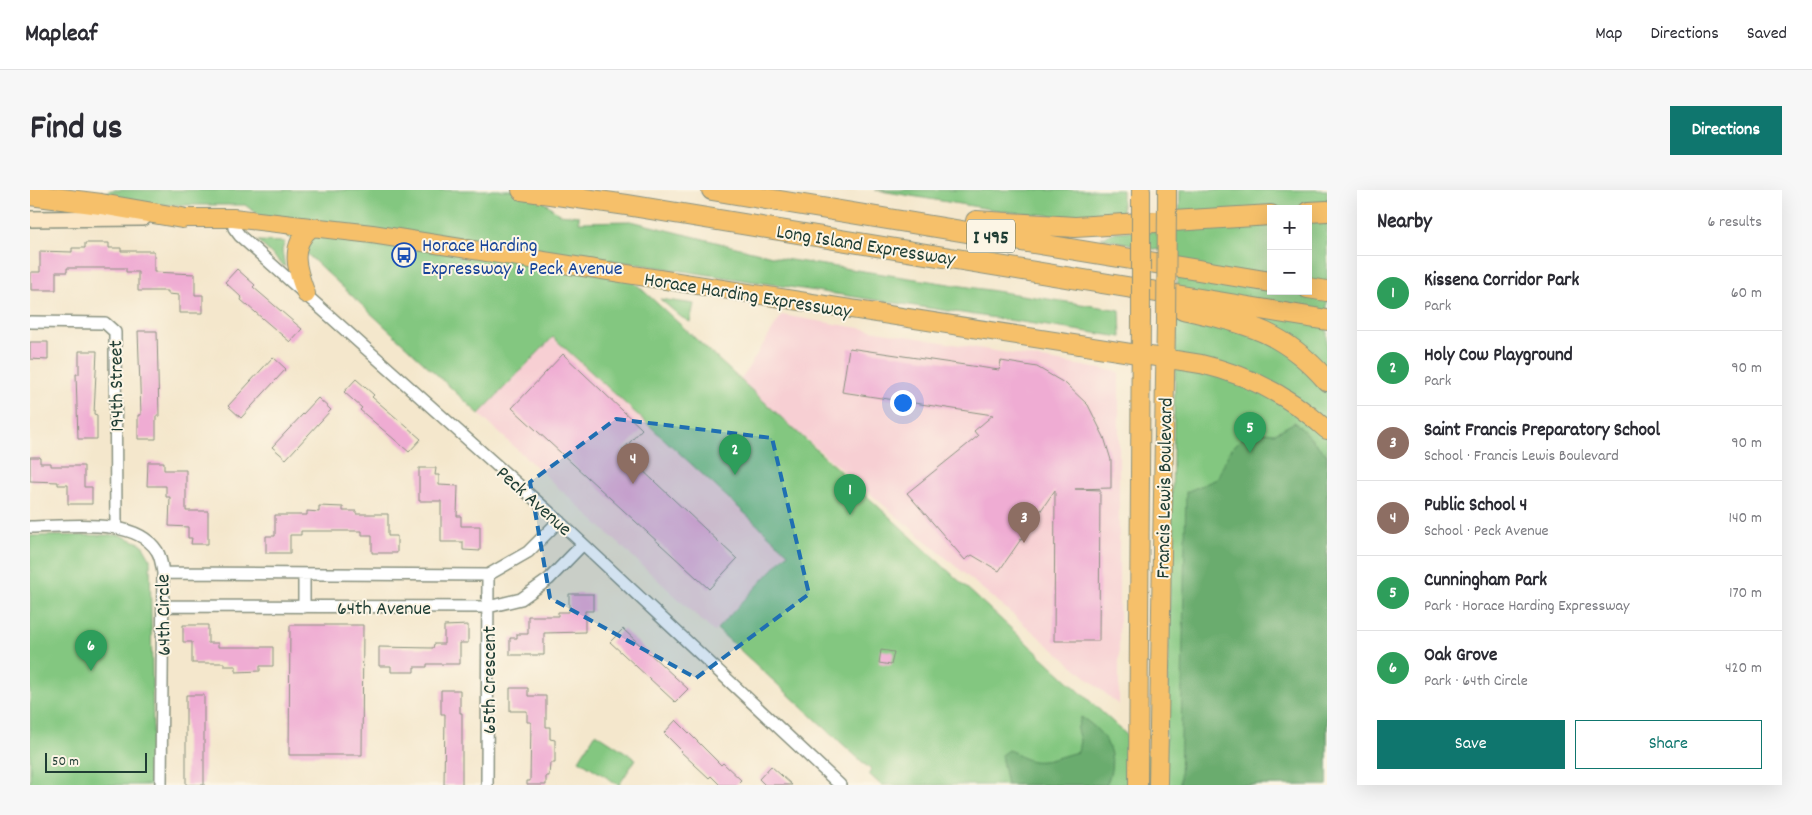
<!DOCTYPE html>
<meta charset="utf-8">
<style>
:root{--surface:#fff;--page:#f7f7f7;--text:#2b2b33;--muted:#7c7c81;--line:#e1e1e2;--accent:#0f766e}
body{margin:0;font-family:Dekko,sans-serif;background:var(--page);color:var(--text)}
.controls{position:absolute;right:15px;top:15px;display:grid;overflow:hidden;border-radius:0px;box-shadow:0 5px 20px #0002}
.controls button{width:45px;height:45px;display:grid;place-items:center;padding:0;border:0;border-bottom:1px solid var(--line);background:var(--surface);color:var(--text);font:25px sans-serif}
.scale{position:absolute;left:15px;bottom:12px;width:102px;box-sizing:border-box;padding-left:5px;border:2px solid #1f3d34;border-top:0;font-size:14px;line-height:18px;white-space:nowrap;color:#1f3d34;-webkit-text-stroke:4px #fcf5e5;paint-order:stroke}
.you{position:absolute;left:872px;top:212px;width:18px;height:18px;margin:-12px;border:4px solid #fff;border-radius:50%;background:#1a73e8;box-shadow:0 0 0 8px #1a73e833}
.badge{display:grid;place-items:center;width:32px;height:32px;border-radius:50%;background:var(--accent);color:#fff;font-size:16px;font-weight:700}
.pin{position:absolute;translate:-50% -41px;filter:drop-shadow(0 1px 2px #0008)}
.pin::after{content:'';position:absolute;top:26px;width:18px;height:15px;background:inherit;clip-path:polygon(0 0,100% 0,50% 100%)}
.list{margin:0;padding:0;list-style:none}
h2{display:flex;justify-content:space-between;align-items:center;height:65px;margin:0;padding:0 20px;font-size:21px}
h2 small{font-size:16px;font-weight:400;color:var(--muted)}
.list li{display:grid;grid-template-columns:32px 1fr auto;gap:15px;align-items:center;box-sizing:border-box;height:75px;padding:0 20px;border-top:1px solid var(--line)}
.list b{display:block;font-size:19px;white-space:nowrap}
.list p{margin:0;font-size:16px;white-space:nowrap;color:var(--muted)}
.list em{font-size:16px;font-style:normal;color:var(--muted)}
.actions{display:flex;gap:10px;padding:15px 20px}
.actions a{flex:1;padding:11px 0;border:1px solid var(--accent);border-radius:0px;text-align:center;font-size:18px;color:var(--accent)}
.actions .main{background:var(--accent);color:#fff}
.map{position:relative;flex:none;width:1297px;height:595px;overflow:hidden;border-radius:0px}
header{display:flex;align-items:center;gap:30px;box-sizing:border-box;height:70px;padding:0 25px;background:var(--surface);border-bottom:1px solid var(--line)}
header strong{font-size:24px}
nav{display:flex;gap:28px;margin-inline-start:auto;font-size:18px}
.intro{display:flex;align-items:center;justify-content:space-between;box-sizing:border-box;height:120px;padding:0 30px}
h1{margin:0;font-size:35px}
.button{padding:12px 22px;border-radius:0px;background:var(--accent);color:#fff;font-size:18px;font-weight:700}
main{display:flex;gap:30px;padding:0 30px}
aside{flex:1;background:var(--surface);border-radius:0px;box-shadow:0 5px 20px #0002}
.map>svg:first-child{display:block}
.built{fill:#f7cfd3}
.green{fill:#83c780;stroke:#51825a;fill-rule:evenodd}
.forest{fill:#6aac6e;stroke:#447451}
.building{fill:#efacd3}
.lines{fill:none;stroke-linecap:round;stroke-linejoin:round}
.minor-casing{stroke:#8a9280;stroke-width:14}
.secondary-casing{stroke:#8a9280;stroke-width:18}
.primary-casing{stroke:#8a9280;stroke-width:20}
.motorway-casing{stroke:#8a9280;stroke-width:22}
.minor{stroke:#fff;stroke-width:11}
.secondary{stroke:#fbe6c4;stroke-width:15}
.primary{stroke:#f6c06b;stroke-width:18}
.motorway{stroke:#f6c06b;stroke-width:20}
.primary-bridge-casing{stroke:#8a9280;stroke-width:20;stroke-linecap:butt}
.primary-bridge{stroke:#f6c06b;stroke-width:18}
.marked{fill:#1f6fb2;fill-opacity:0.2;stroke:#1f6fb2;stroke-width:4;stroke-dasharray:10 6;stroke-linejoin:round}
.labels{text-anchor:middle;stroke-width:4;stroke-linejoin:round;paint-order:stroke}
.shield{fill:#fcf5e5;stroke:#617469;stroke-width:1}
.shield-label{font-size:19px;font-weight:bold;fill:#1f3d34}
.transit-label{font-size:20px;fill:#164399;stroke:#fcf5e5;text-anchor:start}
.street-label{font-size:20px;fill:#1f3d34;stroke:#fcf5e5}
</style>
<header>
<strong>Mapleaf</strong>
<nav><a>Map</a><a>Directions</a><a>Saved</a></nav>
</header>
<div class="intro"><h1>Find us</h1><a class="button">Directions</a></div>
<main>
<div class="map">
<svg width="1297" height="595" viewBox="0 0 1297 595">
<rect width="100%" height="100%" fill="#fcf5e5"/>
<filter id="ink" filterUnits="userSpaceOnUse"><feTurbulence type="fractalNoise" baseFrequency=".02" numOctaves="2"/><feDisplacementMap in="SourceGraphic" scale="10" xChannelSelector="R" yChannelSelector="G"/><feConvolveMatrix kernelMatrix="1 2 1 2 8 2 1 2 1" color-interpolation-filters="sRGB"/></filter>
<filter id="wash" filterUnits="userSpaceOnUse"><feTurbulence type="fractalNoise" baseFrequency=".0096" numOctaves="4" result="noise"/><feDisplacementMap in="SourceGraphic" scale="20" xChannelSelector="R" yChannelSelector="G"/><feGaussianBlur stdDeviation="1.12" result="paint"/><feColorMatrix in="noise" values="0 0 0 0 0 0 0 0 0 0 0 0 0 0 0 0 0 1.4 0 .05"/><feComposite in="paint" operator="in"/></filter>
<g filter="url(#wash)">
<rect width="100%" height="100%" fill="#f4e7cc"/>
<path class="built" d="M752,125L1089,182V515L709,192Z
M522,147L758,363L684,442L449,224Z"/>
<path class="green" d="M82,0H500L529,24L549,26V32L601,31L754,69L1090,120L1091,147L580,70L1135,580L1148,64L1071,48L1085,42L1149,38L1150,0H1297V595H851L839,584L841,580L687,439L758,363L523,147L449,224L261,49L215,15H122L81,9L76,2ZM1241,19H1278V101H1241Z
M845,0H1092V23L1051,28L972,21Z
M228,51L255,52L252,60L255,77Z
M630,109L664,114L660,132L651,127Z
M90,345L112,354L120,368L124,595H0V346Z
M566,543L606,569L589,595L549,570Z"/>
<path class="forest" d="M1265,232L1297,265V595H1150L1156,302L1187,289L1199,262L1218,241L1245,243Z
M1051,527C1077,543 1090,566 1076,595H977L971,565L978,560C986,562 989,567 996,569C1012,576 1032,565 1048,562L1050,550L1047,540Z"/>
<g id="blocks">
<path class="building" d="M55,53H79V58H91V61H124V82L165,84V105H173V123H149V105L138,104V101H108V82H96V78H37V82H26V100H1V82H10V61L42,62V58H55Z
M207,79L225,95L223,97L272,139L260,152L211,110L212,108L195,92Z
M108,141H127L129,226H126V249H108V225H111Z
M0,152H18V170L0,169Z
M819,158L969,180L971,171L1007,177L1036,194L1058,215L1074,247L1081,270V298L1045,299L1070,300L1069,451H1024L1025,300L969,381L942,365L935,370L877,303L948,246L944,241L963,225L812,202Z
M49,161H67L64,224L67,225V249H48L46,184H49Z
M533,164L612,239L592,261L707,369L679,399L482,218Z
M243,167L256,179L211,228L198,216Z
M326,189L344,205L342,207L391,249L379,262L330,220L332,218L314,202Z
M288,208L301,220L256,269L242,257Z
M0,267H10V273H21V276H54V297H62V314H38V295H28V292L0,291Z
M118,272H134V280H156V321H178V354H161L162,348H158V337L139,336L140,307H136V296H117Z
M389,278H406L405,285H409V295L428,296L427,326H431V336H450V361L433,360V352H411V311H389Z
M289,316L313,317V321H326V324H358V346H367V363H342V345H332V341H271V345H260V363H236V346H245V325H277V321L289,322Z
M539,404H563V421H555V442L514,443V465H480V448H487V444H498V426H528V422H539Z
M153,435H178V453H188V457H243V476H230V481L206,482V476H194V473H162V452H153Z
M260,435H333L332,565H259Z
M438,435V453H430V474H397V477H384V482H361V476H349V457L403,458L404,454H414V436Z
M593,439L658,499L645,512L580,452Z
M851,460L864,462L861,475L849,473Z
M480,498H498V506H516V537H520V549L525,550V573H520L519,586H516V595H497V591H500L501,532H497V521H480Z
M411,500H430V523H432V595H414L415,524H411Z
M156,505H174V595H156Z
M646,530L691,575L693,573L711,590L706,595H690L681,586L679,588L650,561L651,560L634,543Z
M741,576L762,595H735L729,589Z"/>
</g>
</g>
<g filter="url(#ink)">
<use href="#blocks" fill-opacity="0" stroke="#8a9280" stroke-width="1"/>
<g class="lines">
<g class="minor-casing">
<path id="minor" d="M203,28L204,38L210,46L519,322L810,595
M0,132L75,133L85,142L86,337
M0,337C36,337 105,326 127,361C131,367 132,377 133,383L131,595
M133,383L458,385L498,362L529,331
M274,384V417
M133,416L458,417L491,409L519,389L553,354
M457,595L458,385"/>
</g>
<g class="secondary-casing">
<path id="secondary" d="M0,29L113,28"/>
</g>
<g class="primary-casing">
<path id="primary" d="M1111,0V17
M1137,15V0
M152,28H203L342,44L1171,174C1219,185 1260,206 1297,240
M276,104C267,80 258,56 282,37
M1108,595L1111,127
M1128,595L1136,131"/>
</g>
<g class="motorway-casing">
<path id="motorway" d="M492,0L597,15L1297,130
M682,0L1241,92
M0,5L71,14L152,28
M1278,22L1297,21
M946,31L1045,37L1241,25
M1278,98L1297,101
M1153,119C1215,133 1253,140 1297,191"/>
</g>
<use href="#minor" class="minor"/>
<use href="#secondary" class="secondary"/>
<use href="#primary" class="primary"/>
<use href="#motorway" class="motorway"/>
<g class="primary-bridge-casing">
<path id="primary-bridge" d="M1111,127V17
M1136,131L1137,15"/>
</g>
<use href="#primary-bridge" class="primary-bridge"/>
</g>
</g>
<path class="marked" d="M586,229L742,248L779,404L666,488L520,408L500,292Z"/>
<defs>
<g id="bus-ring" transform="scale(1.25)"><circle r="9.5" fill="#fcf5e5" stroke="#1a4fb4" stroke-width="1.5"/><path d="M-5-6H5V4H4V6H2V4H-2V6H-4V4H-5ZM-3.5-4V0h7V-4ZM-3.5 1.2v1.5H-2V1.2ZM2 1.2v1.5H3.5V1.2Z" fill="#1a4fb4"/></g>
</defs>
<g fill-rule="evenodd">
<use href="#bus-ring" x="374" y="65"/>
</g>
<g class="labels">
<rect class="shield" x="937" y="29.5" width="48" height="33" rx="4"/>
<g class="shield-label">
<text x="961" y="53">I 495</text>
</g>
<g class="transit-label">
<text x="392" y="61">Horace Harding<tspan x="392" dy="23">Expressway &amp; Peck Avenue</tspan></text>
</g>
<g class="street-label">
<text transform="translate(836 54) rotate(9)" y="7">Long Island Expressway</text>
<text transform="translate(718 104) rotate(9)" y="7">Horace Harding Expressway</text>
<text transform="translate(85 196) rotate(-91)" y="7">194th Street</text>
<text transform="translate(1133 298) rotate(-89)" y="7">Francis Lewis Boulevard</text>
<text transform="translate(505 310) rotate(42)" y="7">Peck Avenue</text>
<text x="354" y="424">64th Avenue</text>
<text transform="translate(132 425) rotate(-91)" y="7">64th Circle</text>
<text transform="translate(458 490) rotate(-90)" y="7">65th Crescent</text>
</g>
</g>
</svg>
<div class="controls">
<button>+</button>
<button>−</button>
</div>
<div class="scale">50 m</div>
<div class="you"></div>
<div class="pin badge" style="left:820px;top:325px;background:#2e9e5b">1</div>
<div class="pin badge" style="left:705px;top:285px;background:#2e9e5b">2</div>
<div class="pin badge" style="left:994px;top:353px;background:#8d6e63">3</div>
<div class="pin badge" style="left:603px;top:294px;background:#8d6e63">4</div>
<div class="pin badge" style="left:1220px;top:263px;background:#2e9e5b">5</div>
<div class="pin badge" style="left:61px;top:481px;background:#2e9e5b">6</div>
</div>
<aside>
<h2>Nearby<small>6 results</small></h2>
<ul class="list">
<li><span class="badge" style="background:#2e9e5b">1</span><div><b>Kissena Corridor Park</b><p>Park</p></div><em>60 m</em></li>
<li><span class="badge" style="background:#2e9e5b">2</span><div><b>Holy Cow Playground</b><p>Park</p></div><em>90 m</em></li>
<li><span class="badge" style="background:#8d6e63">3</span><div><b>Saint Francis Preparatory School</b><p>School · Francis Lewis Boulevard</p></div><em>90 m</em></li>
<li><span class="badge" style="background:#8d6e63">4</span><div><b>Public School 4</b><p>School · Peck Avenue</p></div><em>140 m</em></li>
<li><span class="badge" style="background:#2e9e5b">5</span><div><b>Cunningham Park</b><p>Park · Horace Harding Expressway</p></div><em>170 m</em></li>
<li><span class="badge" style="background:#2e9e5b">6</span><div><b>Oak Grove</b><p>Park · 64th Circle</p></div><em>420 m</em></li>
</ul>
<div class="actions"><a class="main">Save</a><a>Share</a></div>
</aside>
</main>
